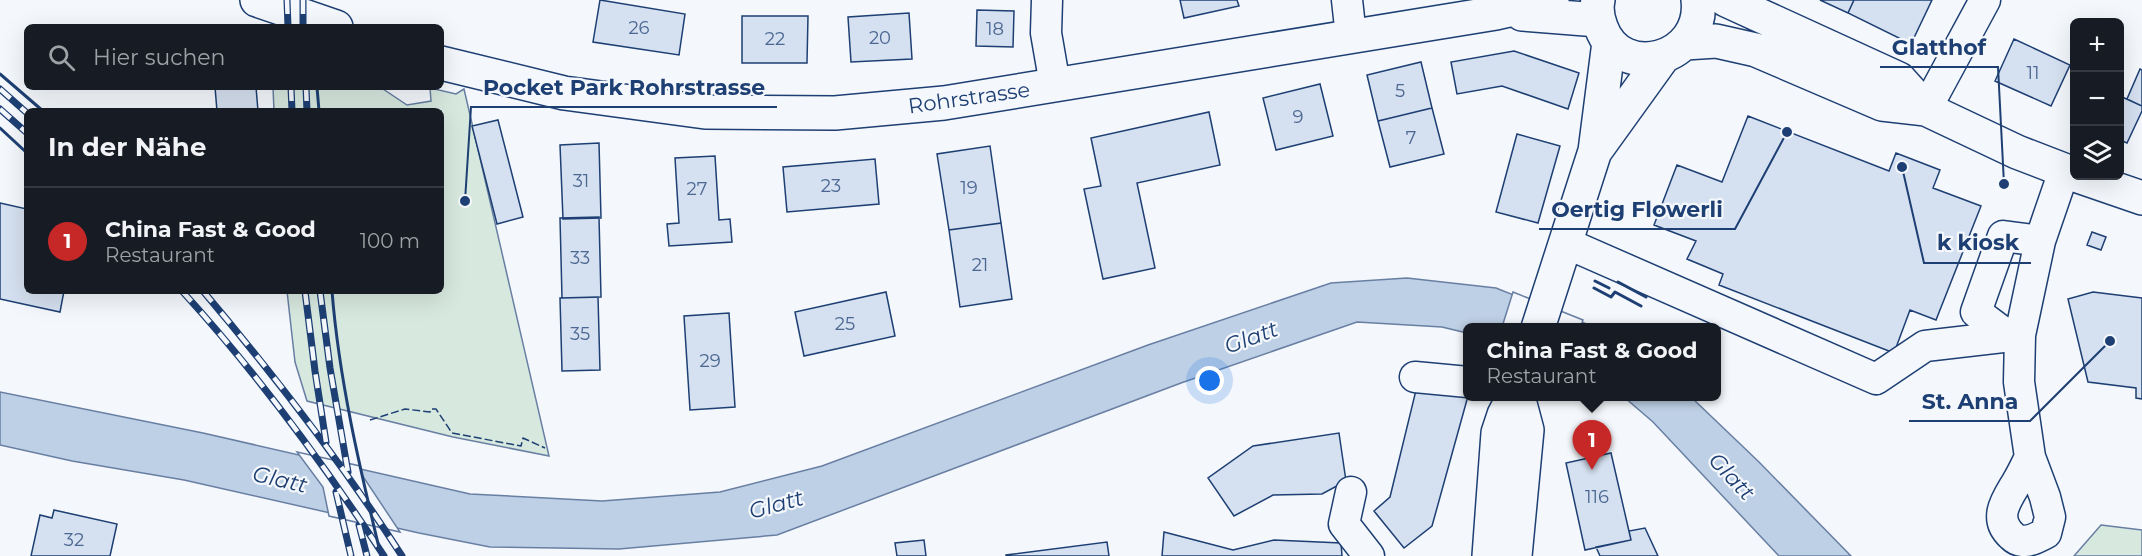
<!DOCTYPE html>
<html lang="de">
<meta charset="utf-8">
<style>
:root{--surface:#171b24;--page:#20242c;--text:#f1f3f6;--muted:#9ea1a6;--line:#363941;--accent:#c62828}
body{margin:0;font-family:Montserrat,sans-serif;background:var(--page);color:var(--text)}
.controls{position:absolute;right:18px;top:18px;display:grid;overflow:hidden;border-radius:9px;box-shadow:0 6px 24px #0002}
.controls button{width:54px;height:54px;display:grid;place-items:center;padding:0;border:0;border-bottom:2px solid var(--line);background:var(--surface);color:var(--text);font:30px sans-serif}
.you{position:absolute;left:1210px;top:381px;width:21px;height:21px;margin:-15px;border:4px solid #fff;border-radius:50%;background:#1a73e8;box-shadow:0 0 0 9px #1a73e833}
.badge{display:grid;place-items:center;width:39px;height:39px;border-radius:50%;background:var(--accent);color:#fff;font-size:20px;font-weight:700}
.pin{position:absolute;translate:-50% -50px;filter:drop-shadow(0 2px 3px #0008)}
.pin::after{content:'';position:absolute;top:32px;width:21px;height:18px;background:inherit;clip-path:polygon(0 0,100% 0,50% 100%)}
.popup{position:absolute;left:1463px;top:323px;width:258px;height:78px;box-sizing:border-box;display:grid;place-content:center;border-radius:9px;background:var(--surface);filter:drop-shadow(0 2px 4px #0005);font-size:20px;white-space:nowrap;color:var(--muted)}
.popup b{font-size:22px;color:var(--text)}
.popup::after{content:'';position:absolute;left:50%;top:100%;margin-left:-12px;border:12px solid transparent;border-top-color:var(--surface)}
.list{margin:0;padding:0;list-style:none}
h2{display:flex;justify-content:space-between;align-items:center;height:78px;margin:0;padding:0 24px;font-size:26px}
h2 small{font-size:20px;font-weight:400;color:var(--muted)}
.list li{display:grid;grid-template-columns:39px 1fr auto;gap:18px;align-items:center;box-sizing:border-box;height:108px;padding:0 24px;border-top:2px solid var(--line)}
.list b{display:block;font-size:22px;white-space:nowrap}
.list p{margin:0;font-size:20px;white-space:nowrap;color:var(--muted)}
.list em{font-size:20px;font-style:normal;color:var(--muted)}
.icon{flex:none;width:33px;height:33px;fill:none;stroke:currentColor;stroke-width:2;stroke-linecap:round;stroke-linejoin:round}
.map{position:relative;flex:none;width:2142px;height:556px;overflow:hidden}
.search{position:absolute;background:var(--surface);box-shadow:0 6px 24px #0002;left:24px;top:24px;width:420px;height:66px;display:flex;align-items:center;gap:15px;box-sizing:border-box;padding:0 21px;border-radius:9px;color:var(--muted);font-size:22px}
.panel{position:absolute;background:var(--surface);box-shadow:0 6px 24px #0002;left:24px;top:108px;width:420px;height:186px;border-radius:9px}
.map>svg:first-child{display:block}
.green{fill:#d7e8df;stroke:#687fa3;stroke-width:1.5}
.water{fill:#bed0e5;stroke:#687fa3;stroke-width:1.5}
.pier{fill:#f4f7fb;stroke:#687fa3;stroke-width:1.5}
.building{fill:#d5e0f0;stroke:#1d3f73;stroke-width:1.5}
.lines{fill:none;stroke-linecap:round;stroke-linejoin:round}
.minor-casing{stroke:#1d3f73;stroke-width:33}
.major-casing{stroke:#1d3f73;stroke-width:36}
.minor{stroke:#f4f7fb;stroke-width:30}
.major{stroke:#f4f7fb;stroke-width:33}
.rail-casing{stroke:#1d3f73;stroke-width:7}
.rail{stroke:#f4f7fb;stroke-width:4.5;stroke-dasharray:14;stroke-linecap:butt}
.fence{stroke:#1d3f73;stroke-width:1.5;stroke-dasharray:8 3;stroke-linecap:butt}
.wall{stroke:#1d3f73;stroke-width:3}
.labels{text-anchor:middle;stroke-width:4.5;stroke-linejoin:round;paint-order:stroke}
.number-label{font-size:18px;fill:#4b6792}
.street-label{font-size:21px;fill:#1d3f73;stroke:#f4f7fb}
.water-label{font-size:22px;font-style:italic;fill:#1d3f73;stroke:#f4f7fb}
.leader{fill:none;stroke:#1d3f73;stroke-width:2}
.callout-dot{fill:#1d3f73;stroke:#f4f7fb;stroke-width:2}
.callout-label{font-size:22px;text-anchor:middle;font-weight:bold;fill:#1d3f73;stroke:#f4f7fb;stroke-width:4.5;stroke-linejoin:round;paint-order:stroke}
</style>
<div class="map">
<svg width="2142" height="556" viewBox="0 0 2142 556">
<rect width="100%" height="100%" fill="#f4f7fb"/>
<path class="green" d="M273,87H380L407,105L431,101L430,88L456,94L464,89L549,456L453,437L307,401L295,362L287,291H441V111H274Z
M2101,525L2142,530V556H2074Z"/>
<path class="water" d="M1407,278L1496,288L1594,327L1468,328L1467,333L1442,327L1357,322L1181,383L777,535L619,549L490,547L419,533L184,480L72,461L0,445V392L203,433L470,494L602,501L720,492L822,466L1148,345L1331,283Z
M1624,397H1691L1759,462L1851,556H1779L1653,422Z"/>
<path class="pier" d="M1513,292L1583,320L1580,328L1502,327Z
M297,452L360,466L362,475L400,532L329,516L323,487Z"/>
<path class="building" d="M600,0L685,14L679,55L593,42Z
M1180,0H1237L1239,6L1184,18Z
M1820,0H1854L1848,13Z
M1854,0H1932L1911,44L1848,13Z
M977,10L1014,11L1013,47L976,46Z
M909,13L912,59L851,62L848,17Z
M742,16H808L807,63H742Z
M2014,39L2070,65L2051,106L1995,81Z
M1514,51L1579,73L1568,109L1502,86L1457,94L1451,62Z
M1421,62L1432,108L1378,121L1367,75Z
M2140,69L2142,70V106L2127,99Z
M1320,84L1333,136L1276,150L1263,98Z
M215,87H256L258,111H217Z
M2120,96L2142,106V111L2127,143L2120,140Z
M1432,108L1444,154L1390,167L1378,121Z
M1209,112L1220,165L1137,183L1155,268L1103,279L1084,189L1101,186L1091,138Z
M1748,116L1889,171L1896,153L1940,170L1933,188L1981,206L1936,320L1910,310L1894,353L1719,285L1723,274L1687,259L1696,241L1654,225L1677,165L1722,182Z
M498,120L523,217L497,224L472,126Z
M1517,134L1560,146L1538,223L1496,212Z
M599,143L601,218L563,219L560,145Z
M990,146L1001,223L949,230L937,154Z
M715,156L719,220L730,219L732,242L669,246L667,224L679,223L675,158Z
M875,159L879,204L787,212L783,167Z
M0,203L27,209V291H64L60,312L0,299Z
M599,217L601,297L562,298L560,218Z
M1001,223L1012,299L960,307L949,230Z
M2092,232L2106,237L2101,250L2087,245Z
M886,292L895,336L804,356L795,312Z
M2093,292L2142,298V399L2136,398V388L2088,382L2068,299Z
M598,297L600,370L562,371L560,298Z
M729,313L735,407L690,410L684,316Z
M1417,386L1468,396L1432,526L1404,548L1374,511L1390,497Z
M1339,433L1346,481L1322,494L1273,495L1234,516L1208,478L1253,446Z
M1611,453L1631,540L1585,550L1566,463Z
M54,510L117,524L110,556H31L40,515L52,518Z
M1645,528L1658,556H1600L1596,547L1631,540L1629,531Z
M1164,532L1233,550L1274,540L1341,543L1342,556H1162Z
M924,540L926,556H897L895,543Z
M1107,542L1109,556H1006V555Z"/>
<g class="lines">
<g class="minor-casing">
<path id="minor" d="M1047,0L1046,33L1055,85
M1347,0L1351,36
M1926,109L1985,0
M1566,243L1876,379L1925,346L2020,335
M2008,336L1976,312L2003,236L2040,241
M1415,377L1468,382
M2030,457C2026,465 2022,474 2017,482C2007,499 1992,518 2012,536C2022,546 2035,539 2046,533L2050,517L2045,497L2030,457L2019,382L2020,335L2040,241L2064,171
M1351,492L1344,524L1369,556"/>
</g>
<g class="major-casing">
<path id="major" d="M257,0L336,27
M1598,0C1596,9 1598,19 1601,27C1621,83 1705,60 1698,0
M1726,0L1899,79L1926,109
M1522,14L1598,20
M1685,43L1716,41L1756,50L1882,104L1926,109L2017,152L2074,174
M441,63L564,93L705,112L835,113L944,103L1496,13L1552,0
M1596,150L1663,57
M2078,176L2142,198
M1538,328L1595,151L1609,42
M1489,556L1498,433L1504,415L1514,396
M1515,556L1527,430L1518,396"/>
</g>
<use href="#minor" class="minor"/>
<use href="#major" class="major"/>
<g class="rail-casing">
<path id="rail" d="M287,0L288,27
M303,0V27
M291,87L292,111
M306,87L307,111
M0,89L27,113
M0,109L27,133
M182,291C257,373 323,463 384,556
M203,291C275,376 342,463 402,556
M305,291L315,371L326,442
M320,291L330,368L348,472
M336,492L351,556
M359,525L367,556"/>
</g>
<use href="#rail" class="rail"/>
<path class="fence" d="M370,420L405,409L430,412L431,409H436L452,433L521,446L523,438L545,448"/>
<path class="wall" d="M0,74L43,111
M317,87L319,111
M0,128L27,153
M27,160V162
M1595,281L1609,288
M1618,282L1646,297
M1594,288L1611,297L1615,292L1641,306
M332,291C339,380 360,469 381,556"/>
</g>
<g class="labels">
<g class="number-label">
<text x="639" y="34">26</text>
<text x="995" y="35">18</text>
<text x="880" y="44">20</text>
<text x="775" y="45">22</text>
<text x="2033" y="79">11</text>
<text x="1400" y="97">5</text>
<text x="1298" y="123">9</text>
<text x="1411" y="144">7</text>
<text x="581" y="187">31</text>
<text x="831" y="192">23</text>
<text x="969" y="194">19</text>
<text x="697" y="195">27</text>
<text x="580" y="264">33</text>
<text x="980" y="271">21</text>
<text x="845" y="330">25</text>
<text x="580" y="340">35</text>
<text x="710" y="367">29</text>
<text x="1597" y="503">116</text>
<text x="74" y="546">32</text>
</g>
<g class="street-label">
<text transform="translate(969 98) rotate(-8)" y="7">Rohrstrasse</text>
</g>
<g class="water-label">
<text transform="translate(1251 337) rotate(-20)" y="8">Glatt</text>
<text transform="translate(1732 476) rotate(47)" y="8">Glatt</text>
<text transform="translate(280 479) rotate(13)" y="8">Glatt</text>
<text transform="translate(776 504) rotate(-15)" y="8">Glatt</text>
</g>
</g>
<path class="leader" d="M2004 184L1998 67H1880M465 201L471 107H777M1787 132L1735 229H1539M1902 167L1924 263H2031M2110 341L2030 421H1909"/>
<g class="callout-dot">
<circle cx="2004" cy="184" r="6"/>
<circle cx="465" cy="201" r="6"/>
<circle cx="1787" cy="132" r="6"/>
<circle cx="1902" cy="167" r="6"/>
<circle cx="2110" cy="341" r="6"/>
</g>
<g class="callout-label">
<text x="1939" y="55">Glatthof</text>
<text x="624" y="95">Pocket Park Rohrstrasse</text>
<text x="1637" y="217">Oertig Flowerli</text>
<text x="1978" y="250">k kiosk</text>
<text x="1970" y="409">St. Anna</text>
</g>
</svg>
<div class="controls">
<button>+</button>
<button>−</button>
<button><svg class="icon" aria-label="layers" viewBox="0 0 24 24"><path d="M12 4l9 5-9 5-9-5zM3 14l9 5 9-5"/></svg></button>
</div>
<div class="you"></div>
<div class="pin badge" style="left:1592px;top:470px">1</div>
<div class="popup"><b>China Fast &amp; Good</b>Restaurant</div>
<div class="search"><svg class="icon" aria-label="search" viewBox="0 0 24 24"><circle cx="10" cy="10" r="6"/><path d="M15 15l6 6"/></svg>Hier suchen</div>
<section class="panel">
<h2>In der Nähe<small></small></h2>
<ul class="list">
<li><span class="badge">1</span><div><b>China Fast &amp; Good</b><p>Restaurant</p></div><em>100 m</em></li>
</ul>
</section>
</div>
